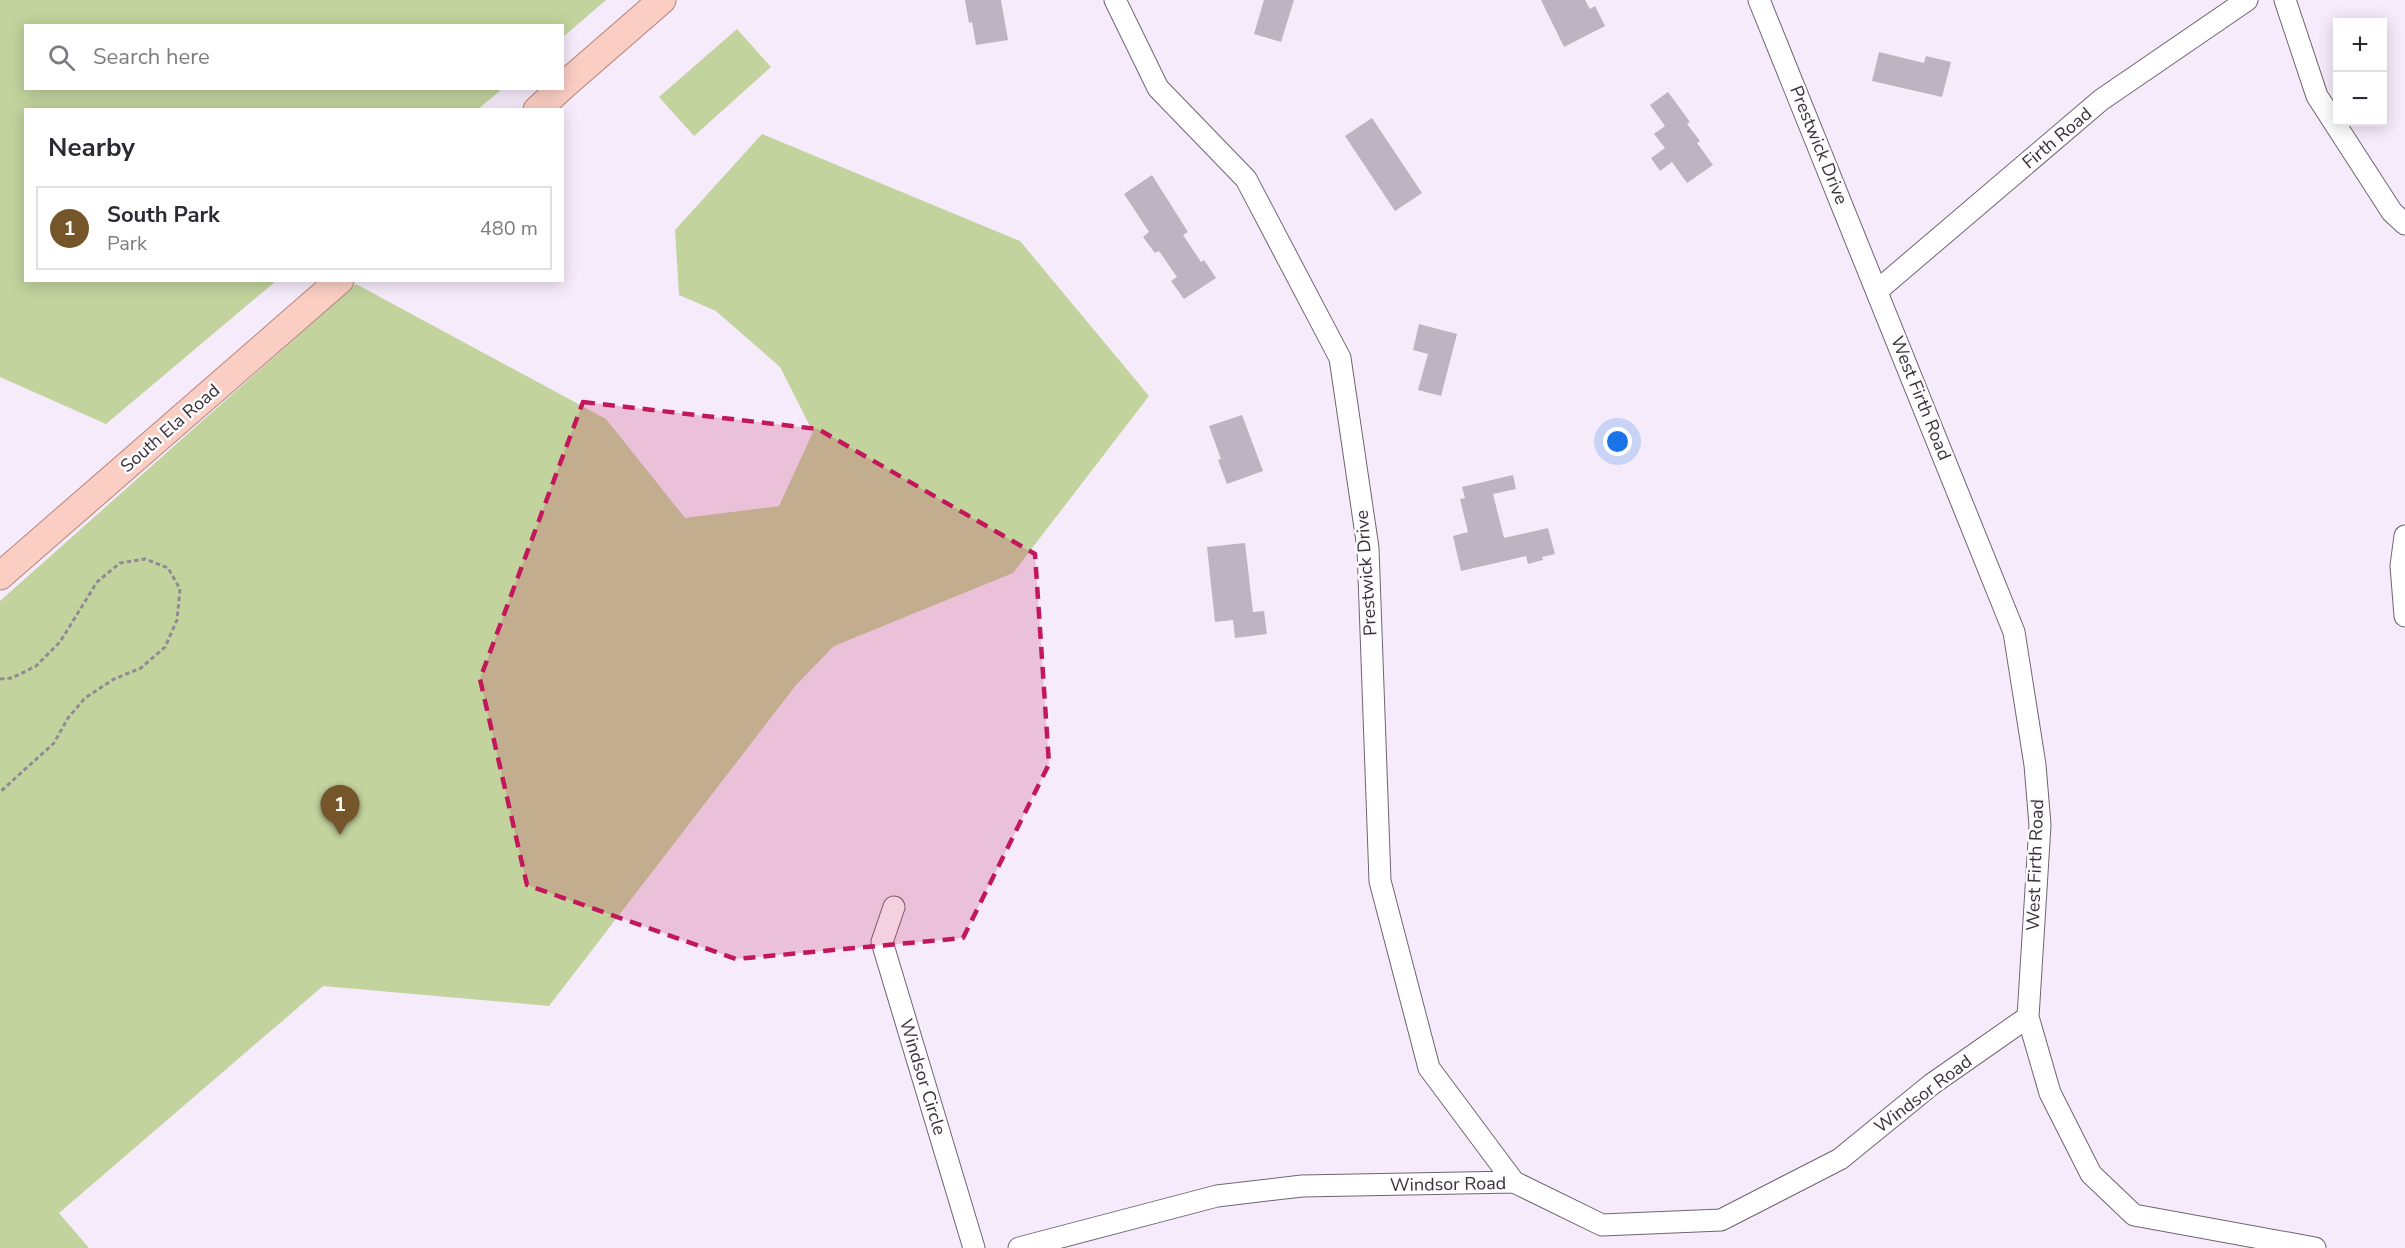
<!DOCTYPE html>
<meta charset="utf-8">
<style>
:root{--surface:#fff;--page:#f2f2f3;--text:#2b2b33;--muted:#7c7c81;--line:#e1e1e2;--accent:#74562a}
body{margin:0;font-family:"Nunito Sans",sans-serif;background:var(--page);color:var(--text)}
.controls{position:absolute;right:18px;top:18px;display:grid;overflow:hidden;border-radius:0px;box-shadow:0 3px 15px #0003}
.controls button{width:54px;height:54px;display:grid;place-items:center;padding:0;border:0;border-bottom:2px solid var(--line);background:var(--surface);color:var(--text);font:30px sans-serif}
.you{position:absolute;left:1618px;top:442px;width:21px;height:21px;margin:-15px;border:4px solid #fff;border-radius:50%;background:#1a73e8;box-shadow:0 0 0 9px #1a73e833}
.badge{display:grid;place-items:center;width:39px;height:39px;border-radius:50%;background:var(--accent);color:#fff;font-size:20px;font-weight:700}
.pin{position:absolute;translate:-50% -50px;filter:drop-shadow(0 2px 3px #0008)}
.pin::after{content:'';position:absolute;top:32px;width:21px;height:18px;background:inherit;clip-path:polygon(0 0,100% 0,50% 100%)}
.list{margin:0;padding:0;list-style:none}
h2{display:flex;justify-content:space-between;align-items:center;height:78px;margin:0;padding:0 24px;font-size:26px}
h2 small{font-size:20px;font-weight:400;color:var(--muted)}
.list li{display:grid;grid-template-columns:39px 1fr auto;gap:18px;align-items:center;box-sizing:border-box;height:84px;margin:0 12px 12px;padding:0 12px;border:2px solid var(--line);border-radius:0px}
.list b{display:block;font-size:22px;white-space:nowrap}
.list p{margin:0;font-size:20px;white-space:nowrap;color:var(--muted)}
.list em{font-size:20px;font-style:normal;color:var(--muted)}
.icon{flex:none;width:33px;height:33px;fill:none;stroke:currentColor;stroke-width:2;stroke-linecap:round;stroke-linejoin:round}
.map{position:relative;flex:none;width:2405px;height:1248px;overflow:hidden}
.search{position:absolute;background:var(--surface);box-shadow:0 3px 15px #0003;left:24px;top:24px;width:540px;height:66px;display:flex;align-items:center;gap:15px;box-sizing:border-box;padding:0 21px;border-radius:0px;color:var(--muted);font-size:22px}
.panel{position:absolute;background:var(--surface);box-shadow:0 3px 15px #0003;left:24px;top:108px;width:540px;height:174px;border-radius:0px}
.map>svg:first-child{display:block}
.green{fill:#c2d39d}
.building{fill:#beb3c1}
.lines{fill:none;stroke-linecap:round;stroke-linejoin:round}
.minor-casing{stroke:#6f6572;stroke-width:23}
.major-casing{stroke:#b5837a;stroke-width:29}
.path{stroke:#928a94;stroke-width:3;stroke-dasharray:4.5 3;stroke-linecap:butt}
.minor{stroke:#fff;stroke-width:21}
.major{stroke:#fbcec4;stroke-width:27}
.marked{fill:#c2185b;fill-opacity:0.2;stroke:#c2185b;stroke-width:4.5;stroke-dasharray:12 8;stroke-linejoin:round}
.labels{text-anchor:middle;stroke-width:5;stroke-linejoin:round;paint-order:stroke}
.street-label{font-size:18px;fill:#373238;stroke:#fefbfe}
</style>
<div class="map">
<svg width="2405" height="1248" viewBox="0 0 2405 1248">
<rect width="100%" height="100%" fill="#f6ebfa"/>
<path class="green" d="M0,0H606L563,37L562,26H26V88L502,89L477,110H26V280L276,281L106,424L0,377Z
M737,29L771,67L694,136L659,97Z
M762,134L1020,241L1149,396L1013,573L834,646L796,685L549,1006L323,986L59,1213L89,1248H0V601L356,284L606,419L685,518L779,506L813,432L780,367L716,311L679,295L675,230Z"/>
<path class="building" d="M965,0H1001L1008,40L976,45L972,22L969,23Z
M1264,0H1294L1281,42L1254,34Z
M1541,0H1585L1590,9L1595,6L1605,26L1564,47Z
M1879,52L1924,63L1926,56L1951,62L1942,97L1872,81Z
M1668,92L1690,122L1687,124L1700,141L1697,143L1713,165L1687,183L1672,162L1660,171L1651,158L1665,148L1654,134L1665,126L1650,105Z
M1372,118L1422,193L1395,211L1345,136Z
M1152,175L1188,232L1183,235L1201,262L1204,260L1216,278L1184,299L1171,281L1177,277L1159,251L1155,253L1143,237L1149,232L1124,194Z
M1419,324L1457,334L1441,396L1418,390L1428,354L1413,350Z
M1242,415L1263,471L1227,484L1218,460L1221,459L1209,426Z
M1513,475L1516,489L1493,494L1504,538L1548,528L1555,554L1542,557L1543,560L1528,564L1526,556L1461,571L1453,536L1468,532L1460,499L1465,498L1462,487Z
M1245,543L1253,612L1264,611L1267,634L1235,638L1233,620L1215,622L1207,547Z"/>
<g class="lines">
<g class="minor-casing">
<path id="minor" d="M1115,0L1158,88L1246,179L1340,358L1368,548L1380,881L1429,1068L1514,1182
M1759,0L2014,632L2035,765L2040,825L2028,1017L2050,1093L2091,1174L2134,1215L2315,1248
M2285,0L2317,96L2392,212L2405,224
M1878,290L2101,100L2247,0
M2405,536L2401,566L2405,616
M894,907L882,942L974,1248
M1019,1248L1217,1196L1302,1186L1514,1182L1602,1225L1721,1220L1840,1159L1932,1084L2028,1017"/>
</g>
<g class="major-casing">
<path id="major" d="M562,87L662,0
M537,110L561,88
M0,576L340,280"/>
</g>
<path class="path" d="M0,679L12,678L36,666L60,642L97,582L120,563L145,559L168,568L180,589L177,620L165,647L141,668L114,679L85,698L68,718L54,743L0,792"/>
<use href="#minor" class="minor"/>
<use href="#major" class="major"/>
</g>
<path class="marked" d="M583,402L818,429L1035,554L1049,764L963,938L736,959L527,885L480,679Z"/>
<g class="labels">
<g class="street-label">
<text transform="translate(2057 138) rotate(-40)" y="6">Firth Road</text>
<text transform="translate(1819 145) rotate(68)" y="6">Prestwick Drive</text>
<text transform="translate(1921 398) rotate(68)" y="6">West Firth Road</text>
<text transform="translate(170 428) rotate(-41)" y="6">South Ela Road</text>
<text transform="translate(1366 573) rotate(-94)" y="6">Prestwick Drive</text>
<text transform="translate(2035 865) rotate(-88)" y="6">West Firth Road</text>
<text transform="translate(923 1077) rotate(73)" y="6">Windsor Circle</text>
<text transform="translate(1923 1094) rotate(-37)" y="6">Windsor Road</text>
<text transform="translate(1448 1184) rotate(-1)" y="6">Windsor Road</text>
</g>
</g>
</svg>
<div class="controls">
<button>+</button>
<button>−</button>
</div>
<div class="you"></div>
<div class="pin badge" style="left:340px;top:835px">1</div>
<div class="search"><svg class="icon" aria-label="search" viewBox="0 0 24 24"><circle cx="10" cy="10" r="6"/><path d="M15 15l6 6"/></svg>Search here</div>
<section class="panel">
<h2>Nearby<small></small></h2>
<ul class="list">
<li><span class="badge">1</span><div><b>South Park</b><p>Park</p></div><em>480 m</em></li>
</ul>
</section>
</div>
